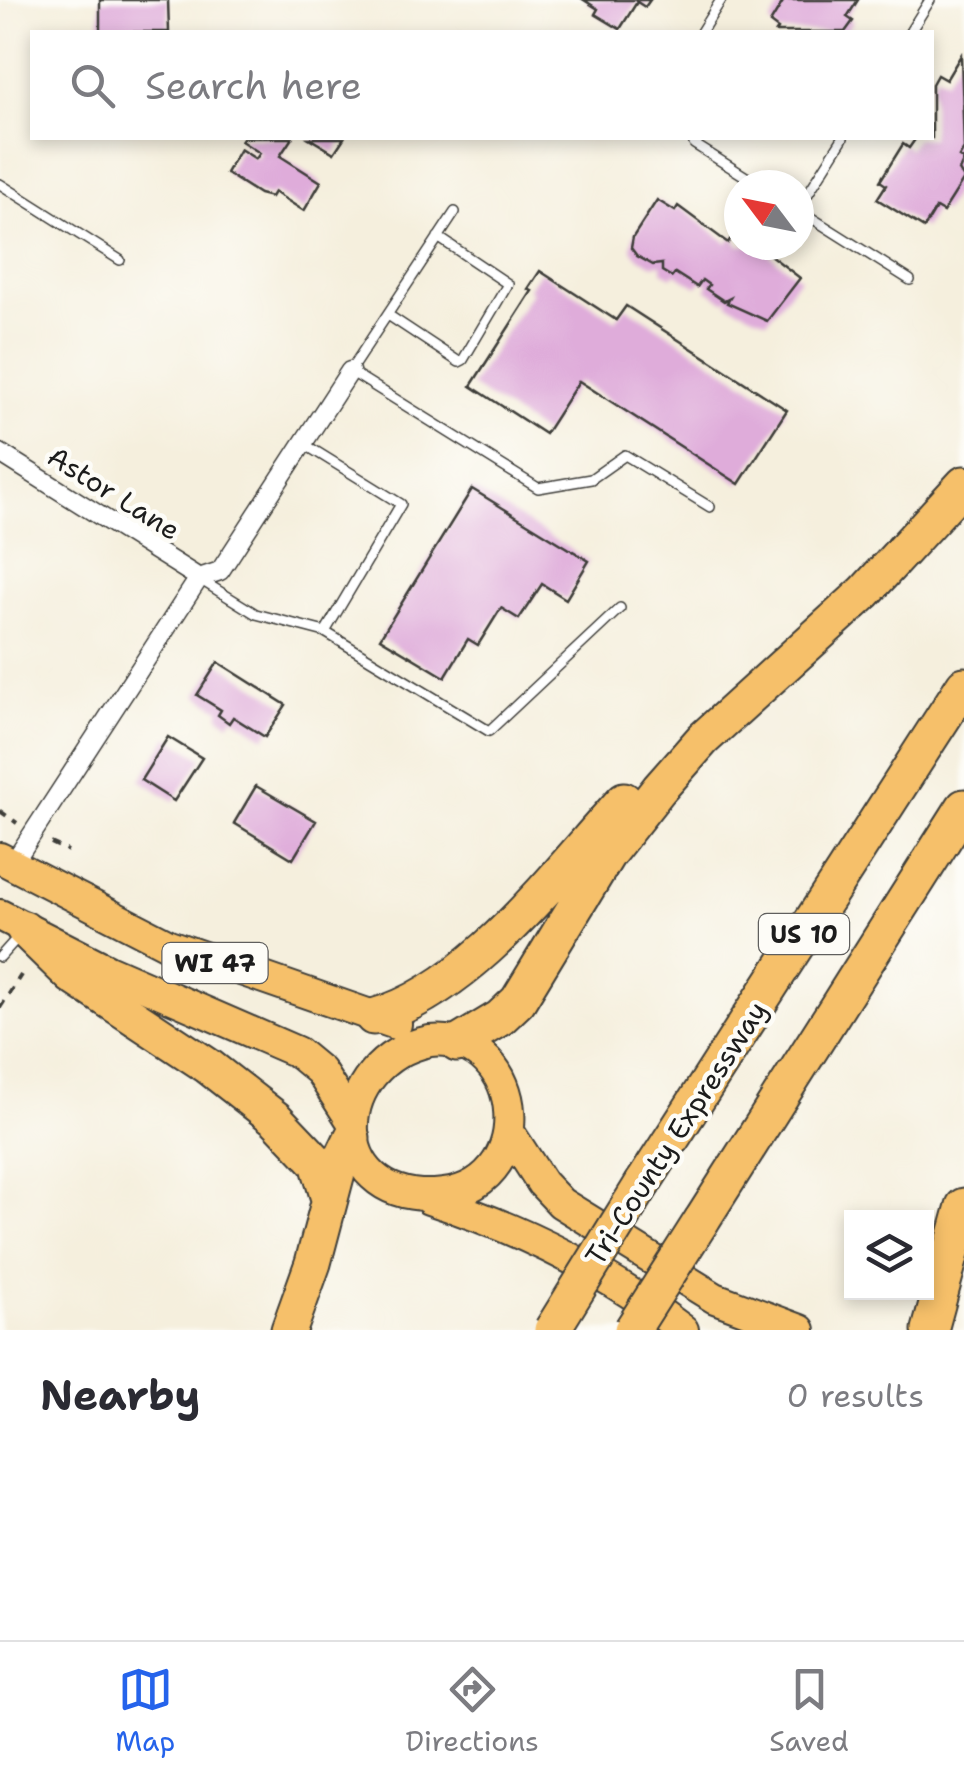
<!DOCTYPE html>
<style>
:root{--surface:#fff;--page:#f2f2f3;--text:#2b2b33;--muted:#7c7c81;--line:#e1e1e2;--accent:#2563eb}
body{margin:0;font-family:"Shantell Sans",sans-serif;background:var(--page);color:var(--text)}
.controls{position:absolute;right:30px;bottom:30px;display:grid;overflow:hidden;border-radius:0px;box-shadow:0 5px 15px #0003}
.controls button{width:90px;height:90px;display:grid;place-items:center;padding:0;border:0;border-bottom:2px solid var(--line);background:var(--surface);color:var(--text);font:50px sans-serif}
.compass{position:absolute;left:724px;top:170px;width:90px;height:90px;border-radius:50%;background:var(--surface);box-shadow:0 5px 15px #0003;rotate:302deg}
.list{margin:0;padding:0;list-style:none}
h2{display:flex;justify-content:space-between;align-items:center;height:130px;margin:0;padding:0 40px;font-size:42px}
h2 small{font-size:32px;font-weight:400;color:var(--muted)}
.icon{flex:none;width:55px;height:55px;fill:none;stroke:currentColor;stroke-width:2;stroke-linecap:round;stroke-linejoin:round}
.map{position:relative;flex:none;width:964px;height:1330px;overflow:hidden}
.search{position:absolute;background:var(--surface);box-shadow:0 5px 15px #0003;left:30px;right:30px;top:30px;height:110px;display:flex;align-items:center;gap:25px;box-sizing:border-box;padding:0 35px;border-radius:0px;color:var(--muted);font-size:38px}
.sheet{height:310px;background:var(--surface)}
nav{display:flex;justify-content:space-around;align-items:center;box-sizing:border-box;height:140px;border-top:2px solid var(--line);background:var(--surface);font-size:28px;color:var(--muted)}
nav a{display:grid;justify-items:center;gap:5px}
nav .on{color:var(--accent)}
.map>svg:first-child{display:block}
.building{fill:#dfacda}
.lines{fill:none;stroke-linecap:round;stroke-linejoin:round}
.service-casing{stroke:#3d3c39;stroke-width:12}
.minor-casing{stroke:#3d3c39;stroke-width:21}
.primary-casing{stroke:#3d3c39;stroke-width:34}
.motorway-casing{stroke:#3d3c39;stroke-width:39}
.path{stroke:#3d3c39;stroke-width:4;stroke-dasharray:8 8;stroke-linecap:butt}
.service{stroke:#fff;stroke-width:9}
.minor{stroke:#fff;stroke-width:18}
.primary{stroke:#f6c06b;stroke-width:30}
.motorway{stroke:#f6c06b;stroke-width:35}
.motorway-bridge-casing{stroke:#3d3c39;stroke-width:39;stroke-linecap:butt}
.motorway-bridge{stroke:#f6c06b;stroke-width:35}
.labels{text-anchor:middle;stroke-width:9;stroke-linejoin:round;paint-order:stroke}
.shield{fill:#fdfcf7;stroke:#605f5e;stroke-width:2.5}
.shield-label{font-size:25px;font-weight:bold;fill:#1c1c1c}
.street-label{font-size:28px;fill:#1c1c1c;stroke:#fdfcf7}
</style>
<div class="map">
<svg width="964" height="1330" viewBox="0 0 964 1330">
<rect width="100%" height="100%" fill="#fdfcf7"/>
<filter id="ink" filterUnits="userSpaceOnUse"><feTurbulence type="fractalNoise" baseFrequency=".01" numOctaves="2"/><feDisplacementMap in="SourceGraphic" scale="20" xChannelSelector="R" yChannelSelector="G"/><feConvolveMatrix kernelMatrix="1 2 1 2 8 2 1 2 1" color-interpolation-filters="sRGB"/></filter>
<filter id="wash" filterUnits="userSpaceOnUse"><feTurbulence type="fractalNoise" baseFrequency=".0048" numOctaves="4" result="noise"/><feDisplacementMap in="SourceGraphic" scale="40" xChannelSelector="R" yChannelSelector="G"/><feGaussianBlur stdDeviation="2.25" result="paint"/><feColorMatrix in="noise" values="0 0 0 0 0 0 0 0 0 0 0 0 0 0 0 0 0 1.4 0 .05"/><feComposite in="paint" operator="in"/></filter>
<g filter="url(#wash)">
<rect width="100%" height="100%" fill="#f5efdd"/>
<g id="blocks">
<path class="building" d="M100,0H168L169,32H100Z
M584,0H650L645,7L637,2L620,29L595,14L598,9Z
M784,0H858L847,17L853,21L845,32H776L778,29L770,23Z
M961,55L964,149L959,157L964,160L959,171L964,179L943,212L936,208L924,228L877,199L886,185L880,181L903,144L909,148L916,138H932V84L937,75L946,80Z
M243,138H292L280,156L321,182L304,211L274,192L271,197L259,194L226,173L240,149L256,159L260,153L241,141Z
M309,138H344L334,153Z
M657,200L675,211L678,206L728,243L732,236L739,245H757L800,278L767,321L727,303L730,298L724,301L706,289L709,285L702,280L697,287L675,273L672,277L662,271V264L653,265L637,256L631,248L633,237Z
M540,271L616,320L626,306L787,410L739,484L579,381L545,434L471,386L532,291L528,289Z
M472,489L589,561L566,599L542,584L519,619L501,608L478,645L468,639L445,677L380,638Z
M218,662L286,705L265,737L233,717L229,723L218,715L221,710L197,695Z
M168,737L202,758L174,801L141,780Z
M256,786L316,821L293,859L234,823Z"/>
</g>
</g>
<g filter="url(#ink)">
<use href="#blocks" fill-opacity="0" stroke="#3d3c39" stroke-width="2.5"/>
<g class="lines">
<g class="service-casing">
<path id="service" d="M701,32L721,0
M910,32L930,0
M694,144L759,185
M0,184L120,260
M799,208L843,138
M799,210L910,280
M455,212L350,371L538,488L591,479L625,455L710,507
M388,315L459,362L463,360L508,284L438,237
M304,444L401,504L325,632
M201,580L256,614L325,632L489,731L620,608
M0,957L18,937"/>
</g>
<g class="minor-casing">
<path id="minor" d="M0,453L199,578
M199,578L220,571L350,371
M12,865L199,578"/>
</g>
<g class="primary-casing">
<path id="primary" d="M0,858L169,945L396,1024
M0,915L108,970L297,1052L320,1071L352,1121
M430,1041C528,1032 542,1191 434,1195C324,1199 329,1062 430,1041Z
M509,1132L542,1183L561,1203L715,1298L800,1330
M429,1199C521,1229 606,1271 683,1330"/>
</g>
<g class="motorway-casing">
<path id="motorway" d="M24,929L72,976L208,1066L276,1119L318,1163L329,1199
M373,1017C472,990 556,874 624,800
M457,1044L500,1018L518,1001L607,855L659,789L703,739L865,592L964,484
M643,1183L964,685
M702,1220L964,807
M289,1330L313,1263L339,1165L352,1138
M930,1330L964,1206"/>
</g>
<path class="path" d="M0,811L17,823
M51,843L68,851
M0,1008L21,975"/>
<use href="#service" class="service"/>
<use href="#minor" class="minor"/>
<use href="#primary" class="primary"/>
<use href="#motorway" class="motorway"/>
<g class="motorway-bridge-casing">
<path id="motorway-bridge" d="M552,1330L643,1183
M632,1330L702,1220"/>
</g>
<use href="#motorway-bridge" class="motorway-bridge"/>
</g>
</g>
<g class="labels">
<g class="shield">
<rect x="759" y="914" width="90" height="40" rx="8"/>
<rect x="162.5" y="943" width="105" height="40" rx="8"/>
</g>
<g class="shield-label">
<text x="804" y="943">US 10</text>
<text x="215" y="972">WI 47</text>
</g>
<g class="street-label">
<text transform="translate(114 493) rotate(32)" y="10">Astor Lane</text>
<text transform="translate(676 1133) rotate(-57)" y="10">Tri-County Expressway</text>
</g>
</g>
</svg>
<div class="controls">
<button><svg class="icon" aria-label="layers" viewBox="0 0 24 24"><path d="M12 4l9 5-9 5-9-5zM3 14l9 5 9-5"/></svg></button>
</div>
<svg class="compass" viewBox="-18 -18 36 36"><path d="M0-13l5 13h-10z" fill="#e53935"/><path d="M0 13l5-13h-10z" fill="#7c7c81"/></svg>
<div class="search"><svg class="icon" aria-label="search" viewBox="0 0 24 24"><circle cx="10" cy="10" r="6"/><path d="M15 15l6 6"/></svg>Search here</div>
</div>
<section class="sheet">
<h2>Nearby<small>0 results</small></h2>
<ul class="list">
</ul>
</section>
<nav>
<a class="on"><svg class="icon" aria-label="map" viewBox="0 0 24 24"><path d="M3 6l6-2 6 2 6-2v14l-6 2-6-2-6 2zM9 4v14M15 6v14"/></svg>Map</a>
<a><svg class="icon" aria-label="directions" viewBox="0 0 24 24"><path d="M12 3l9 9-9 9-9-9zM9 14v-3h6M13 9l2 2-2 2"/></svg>Directions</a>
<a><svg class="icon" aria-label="saved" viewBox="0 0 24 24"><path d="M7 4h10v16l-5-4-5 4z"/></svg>Saved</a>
</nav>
